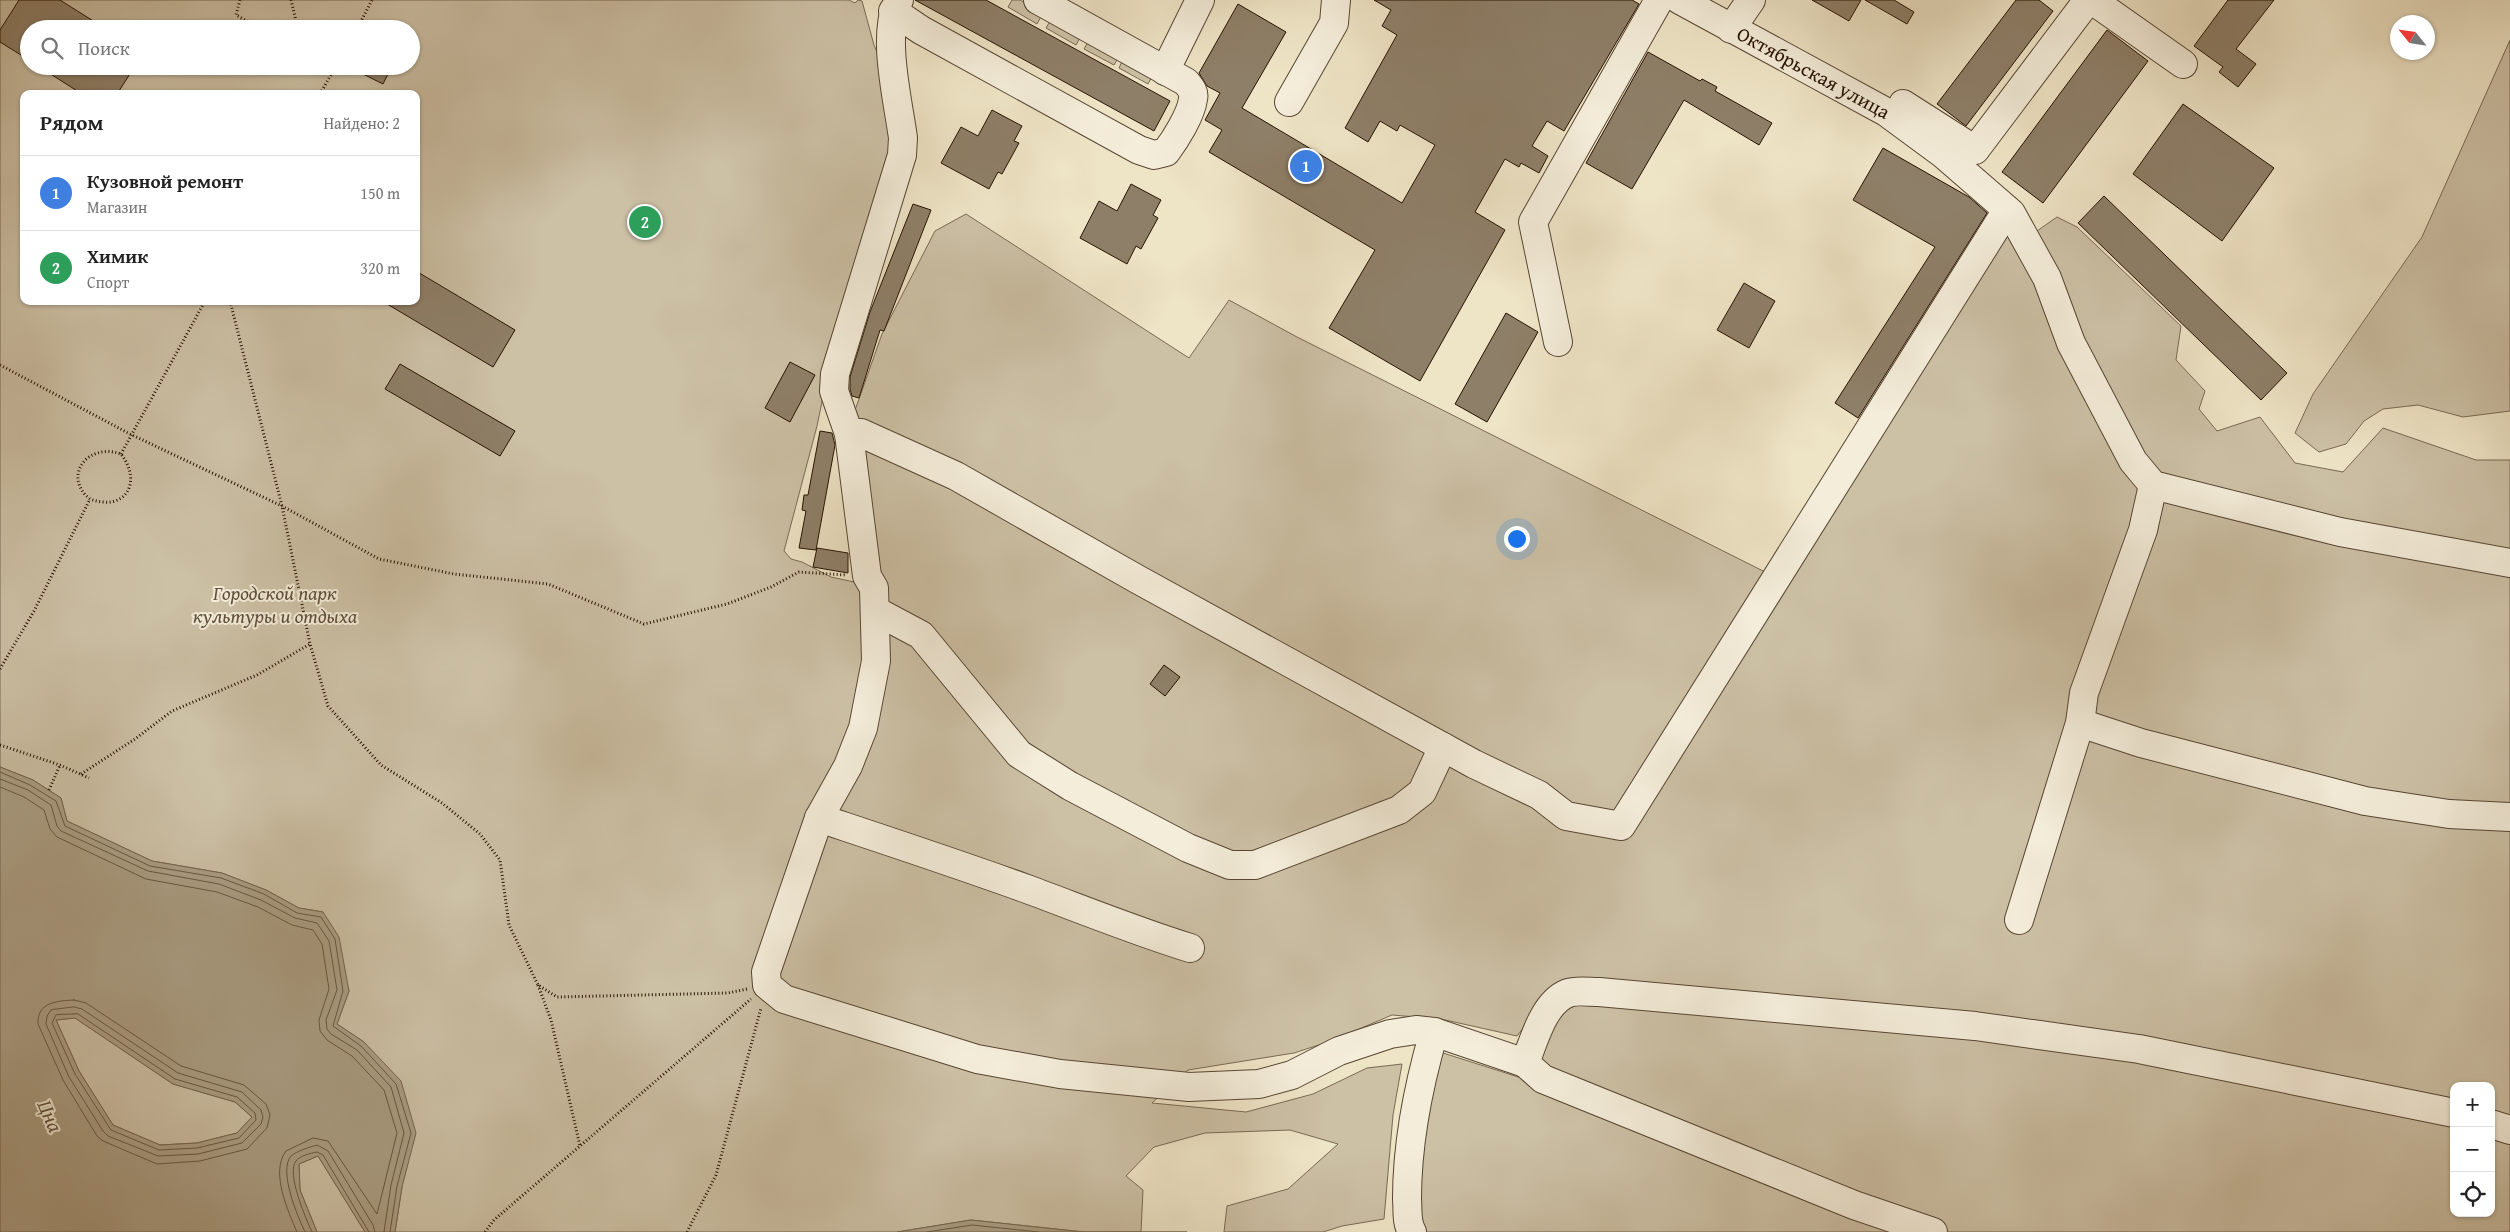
<!DOCTYPE html>
<html lang="ru">
<meta charset="utf-8">
<style>
:root{--surface:#fff;--page:#f6f6f6;--text:#222;--muted:#767676;--line:#e0e0e0;--accent:#0b8043}
body{margin:0;font-family:"Gentium Book Plus",serif;background:var(--page);color:var(--text)}
.controls{position:absolute;right:15px;bottom:15px;display:grid;overflow:hidden;border-radius:10px;box-shadow:0 1px 4px #0004}
.controls button{width:45px;height:45px;display:grid;place-items:center;padding:0;border:0;border-bottom:1px solid var(--line);background:var(--surface);color:var(--text);font:25px sans-serif}
.compass{position:absolute;left:2390px;top:15px;width:45px;height:45px;border-radius:50%;background:var(--surface);box-shadow:0 1px 4px #0004;rotate:300deg}
.you{position:absolute;left:1516px;top:538px;width:18px;height:18px;margin:-12px;border:4px solid #fff;border-radius:50%;background:#1a73e8;box-shadow:0 0 0 8px #1a73e833}
.badge{display:grid;place-items:center;width:32px;height:32px;border-radius:50%;background:var(--accent);color:#fff;font-size:16px;font-weight:700}
.pin{position:absolute;translate:-50% -50%;border:2px solid #fff;box-shadow:0 1px 5px #0006}
.list{margin:0;padding:0;list-style:none}
h2{display:flex;justify-content:space-between;align-items:center;height:65px;margin:0;padding:0 20px;font-size:21px}
h2 small{font-size:16px;font-weight:400;color:var(--muted)}
.list li{display:grid;grid-template-columns:32px 1fr auto;gap:15px;align-items:center;box-sizing:border-box;height:75px;padding:0 20px;border-top:1px solid var(--line)}
.list b{display:block;font-size:19px;white-space:nowrap}
.list p{margin:0;font-size:16px;white-space:nowrap;color:var(--muted)}
.list em{font-size:16px;font-style:normal;color:var(--muted)}
.icon{flex:none;width:28px;height:28px;fill:none;stroke:currentColor;stroke-width:2;stroke-linecap:round;stroke-linejoin:round}
.map{position:relative;flex:none;width:2510px;height:1232px;overflow:hidden}
.search{position:absolute;background:var(--surface);box-shadow:0 1px 4px #0004;left:20px;top:20px;width:400px;height:55px;display:flex;align-items:center;gap:12px;box-sizing:border-box;padding:0 18px;border-radius:28px;color:var(--muted);font-size:19px}
.panel{position:absolute;background:var(--surface);box-shadow:0 1px 4px #0004;left:20px;top:90px;width:400px;height:215px;border-radius:10px}
.map>svg:first-child{display:block}
.green{fill:#ccc0a5;stroke:#796954;fill-rule:evenodd}
.water{fill:#aa9d83;stroke:#75654f;fill-rule:evenodd}
.lines{fill:none;stroke-linecap:round;stroke-linejoin:round}
.shore{stroke:#685842;stroke-width:1}
.building{fill:#8e7f68;stroke:#261202}
.minor-casing{stroke:#584633;stroke-width:30}
.path{stroke:#261202;stroke-width:3;stroke-dasharray:1 2.5;stroke-linecap:butt}
.minor{stroke:#f4edda;stroke-width:28}
.labels{text-anchor:middle;stroke-width:4;stroke-linejoin:round;paint-order:stroke}
.street-label{font-size:20px;fill:#261202;stroke:#f4edda}
.park-label{font-size:20px;font-style:italic;fill:#604f3b;stroke:#f4edda}
.water-label{font-size:21px;font-style:italic;fill:#61513c;stroke:#f4edda}
</style>
<div class="map">
<svg width="2510" height="1232" viewBox="0 0 2510 1232">
<rect width="100%" height="100%" fill="#eee4c6"/>
<filter id="stains"><feTurbulence type="fractalNoise" baseFrequency=".004" numOctaves="4"/><feColorMatrix values="0 0 0 0 .2 0 0 0 0 .09 0 0 0 0 .02 0 0 0 .5 -.17"/></filter>
<radialGradient id="worn" r=".72"><stop offset=".6" stop-color="#630" stop-opacity="0"/><stop offset="1" stop-color="#630" stop-opacity=".3"/></radialGradient>
<path class="green" d="M0,0H849L855,3L858,0L862,1L874,45L883,66L898,143L829,368L817,426L784,551L791,559L802,562L831,577L859,583L854,413L882,334L935,231L966,214L1189,358L1229,300L1297,337L1785,582L2007,226L2127,464L2510,569V1232H1423L1414,1223L1419,1132L1440,1052L1534,1082L1543,1003L1517,1036L1441,1019L1392,1015L1331,1041L1294,1053L1188,1070L1152,1103L1246,1112L1313,1094L1367,1068L1402,1064L1393,1115L1384,1219L1342,1226L1323,1232H1224L1227,1206L1288,1189L1338,1144L1290,1130L1205,1133L1154,1147L1126,1176L1143,1190L1141,1232H1084L971,1220L897,1232H395L402,1187L364,1042L337,1024L349,991L323,912L299,908L266,890L222,873L152,861L67,821L61,798L33,780L0,767ZM29,29H411V66H29ZM24,94H416V301H24ZM2454,1086H2491V1213H2454Z
M1012,0H1020L1043,13L1037,24L1008,7Z
M1052,18L1082,34L1076,45L1046,28Z
M1090,38L1120,55L1114,65L1084,49Z
M2510,40V411L2463,417L2418,405L2383,409L2364,421L2346,444L2319,452L2295,433L2313,394L2422,237Z
M1124,57L1154,73L1148,84L1119,68Z
M2057,217L2077,227L2181,326L2176,360L2205,391L2199,409L2217,431L2260,417L2295,463L2343,472L2383,428L2476,460H2510V554L2364,530L2170,480L2148,468L2084,352L2037,231Z
M75,1018L173,1084L235,1102L252,1117L237,1133L197,1143L160,1145L113,1125L79,1071L56,1020Z
M318,1156L365,1232H317L300,1190L299,1164Z"/>
<path class="water" d="M0,767L33,780L61,798L67,821L152,861L222,873L266,890L299,908L323,912L339,937L349,991L337,1024L364,1042L401,1081L416,1133L402,1187L395,1232H365L318,1156L299,1164L300,1190L317,1232H0ZM75,1018L173,1084L235,1102L252,1117L237,1133L197,1143L160,1145L113,1125L79,1071L56,1020Z
M971,1220L1084,1232H1187H897Z"/>
<g class="lines">
<path class="shore" d="M0,772L30,785L56,801L65,826L150,866L221,878L264,894L297,913L321,917L335,939L343,991L333,1026L361,1046L396,1084L411,1133L397,1186L390,1232
M0,779L28,790L51,805L57,826L61,831L148,871L219,884L261,900L295,918L317,923L329,941L337,990L326,1020L327,1029L331,1034L357,1050L391,1087L404,1133L391,1185L384,1232
M0,787L24,797L44,810L50,829L57,837L146,879L217,892L258,907L292,925L313,930L322,944L329,989L319,1020L320,1031L327,1040L352,1056L384,1090L397,1133L377,1214L328,1141L313,1138L286,1151C270,1172 288,1211 297,1232
M74,1000L86,1003L181,1066L244,1085L266,1104L270,1115L267,1128L247,1149L200,1161L157,1164L103,1141L97,1136L63,1080L38,1024C37,1002 57,1001 74,1000Z
M74,1007L82,1009L178,1073L242,1092L261,1110L263,1117L261,1124L242,1143L198,1154L158,1156L108,1136L103,1131L69,1077L46,1024L47,1016L51,1010Z
M78,1014L175,1079L237,1097L255,1113L256,1120L239,1138L197,1148L159,1150L111,1130L75,1074L52,1023L56,1015Z
M305,1232C298,1217 278,1171 291,1156C297,1151 310,1147 317,1145L328,1151L373,1225L375,1232
M312,1232C306,1219 286,1173 296,1161C299,1156 311,1153 317,1152L323,1155L369,1232
M927,1232L972,1225L1039,1232"/>
</g>
<path class="building" d="M19,0H60L106,29H29V60L0,42V30Z
M915,0H986L1170,101L1154,131Z
M1374,0H1632L1639,4L1564,131L1547,121L1532,146L1548,156L1539,173L1521,163L1519,167L1505,159L1475,212L1505,230L1420,381L1329,328L1375,250L1209,152L1222,130L1205,120L1220,93L1207,86L1199,73L1238,4L1286,32L1242,108L1402,203L1435,145L1400,125L1397,131L1380,121L1368,142L1345,128L1397,35L1382,26L1391,10Z
M1812,0H1861L1849,21Z
M1865,0H1894L1914,12L1907,24Z
M2016,0H2039L2053,11L1966,126L1937,104Z
M2228,0H2274L2236,49L2256,64L2238,87L2219,72L2223,67L2194,46Z
M2107,30L2148,61L2043,203L2002,172Z
M1648,52L1700,81L1702,79L1717,87L1715,91L1772,123L1759,145L1684,100L1632,189L1586,163Z
M38,66H135L117,94H82Z
M347,66H392L383,84Z
M2183,104L2274,168L2222,241L2133,174Z
M992,110L1022,126L1014,141L1019,143L1002,174L998,172L989,189L941,163L961,127L978,136Z
M1883,148L1969,197L1987,213L1858,418L1835,403L1935,247L1853,200Z
M1131,184L1161,200L1153,215L1158,218L1141,249L1136,246L1127,264L1080,238L1099,201L1117,211Z
M2104,196L2287,373L2261,400L2078,223Z
M913,204L931,210L884,331L880,330L859,398L852,396L850,389V377L870,312Z
M416,271L515,330L493,367L382,301H416Z
M1744,283L1775,301L1749,348L1717,330Z
M1506,313L1538,332L1487,422L1455,404Z
M790,362L815,375L790,422L765,408Z
M400,364L515,431L500,456L385,389Z
M820,431L832,433L835,445L816,550L799,548L806,511L802,510L804,495H808Z
M817,548L848,553V573L813,567Z
M1164,665L1180,677L1165,696L1150,684Z"/>
<g class="lines">
<g class="minor-casing">
<g id="minor">
<path d="M899,0C881,33 898,100 903,138L902,155L835,374L834,391L849,434L867,576L874,588L876,661L863,728L848,766L819,818L766,972L767,985L784,999L977,1059L1060,1074L1189,1087L1259,1084L1292,1075L1339,1051L1390,1034L1416,1030L1434,1032C1418,1087 1407,1142 1407,1199C1408,1210 1406,1222 1412,1232"/>
<path id="s1" d="M1680,0L1886,112L1943,154L2011,213L2047,278L2071,343L2133,461L2153,485L2340,532L2510,563"/>
<path d="M2092,0L2183,64"/>
<path d="M893,11L921,30L1139,150L1154,155L1166,152C1175,140 1191,115 1193,99C1195,92 1190,87 1186,82L1038,0"/>
<path d="M1731,29L1751,0"/>
<path d="M1165,71L1200,0"/>
<path d="M1289,102L1334,23L1336,0"/>
<path d="M1903,104L1975,150L2088,0"/>
<path d="M1558,342L1533,222L1659,0"/>
<path d="M849,434L861,433L956,476L1137,579L1474,764L1539,795L1566,816L1621,826L2007,210"/>
<path d="M876,611L921,635L1019,754L1070,786L1188,848L1230,865H1255L1399,810L1422,792L1443,747"/>
<path d="M2080,723L2141,743L2365,801L2449,814L2510,817"/>
<path d="M819,818C888,841 958,864 1027,889C1081,909 1135,931 1190,948"/>
<path d="M2019,920L2080,723L2084,693L2143,530L2153,485"/>
<path d="M1434,1032L1525,1063C1534,1041 1543,1003 1568,993C1576,990 1590,992 1599,992L1975,1026L2139,1049L2454,1113"/>
<path d="M1525,1063L1543,1079L1854,1205L1933,1232"/>
<path d="M2491,1124L2510,1130"/>
</g>
</g>
<path class="path" d="M240,0L236,15L262,29
M291,0L298,29
M357,29L372,0
M320,94L336,66
M230,301L282,506L310,644L328,706L381,765L442,803L480,834L500,860L509,925L538,985L557,997L728,993L747,989
M0,365L130,434L282,506L379,559L454,574L548,584L644,624L727,604L771,587L799,572L846,575
M121,454L205,301
M0,669L34,611L90,499C62,477 87,442 121,454C143,483 125,512 90,499
M0,745L60,765L89,778
M81,774L135,739L172,711L257,675L310,644
M49,790L60,765
M538,985L551,1020L580,1146
M485,1232L494,1220L751,999
M687,1232L716,1175L761,1008"/>
<use href="#minor" class="minor"/>
</g>
<g class="labels">
<g class="street-label">
<text dy="7" stroke="none"><textPath href="#s1" startOffset="152">Октябрьская улица</textPath></text>
</g>
<g class="park-label">
<text x="275" y="600">Городской парк<tspan x="275" dy="23">культуры и отдыха</tspan></text>
</g>
<g class="water-label">
<text transform="translate(50 1116) rotate(66)" y="7">Цна</text>
</g>
</g>
<rect width="100%" height="100%" filter="url(#stains)"/>
<rect width="100%" height="100%" fill="url(#worn)"/>
</svg>
<div class="controls">
<button>+</button>
<button>−</button>
<button><svg class="icon" aria-label="locate" viewBox="0 0 24 24"><circle cx="12" cy="12" r="6"/><path d="M12 2v4M12 18v4M2 12h4M18 12h4"/></svg></button>
</div>
<svg class="compass" viewBox="-18 -18 36 36"><path d="M0-13l5 13h-10z" fill="#e53935"/><path d="M0 13l5-13h-10z" fill="#767676"/></svg>
<div class="you"></div>
<div class="pin badge" style="left:1306px;top:166px;background:#3f7fe0">1</div>
<div class="pin badge" style="left:645px;top:222px;background:#2e9e5b">2</div>
<div class="search"><svg class="icon" aria-label="search" viewBox="0 0 24 24"><circle cx="10" cy="10" r="6"/><path d="M15 15l6 6"/></svg>Поиск</div>
<section class="panel">
<h2>Рядом<small>Найдено: 2</small></h2>
<ul class="list">
<li><span class="badge" style="background:#3f7fe0">1</span><div><b>Кузовной ремонт</b><p>Магазин</p></div><em>150 m</em></li>
<li><span class="badge" style="background:#2e9e5b">2</span><div><b>Химик</b><p>Спорт</p></div><em>320 m</em></li>
</ul>
</section>
</div>
